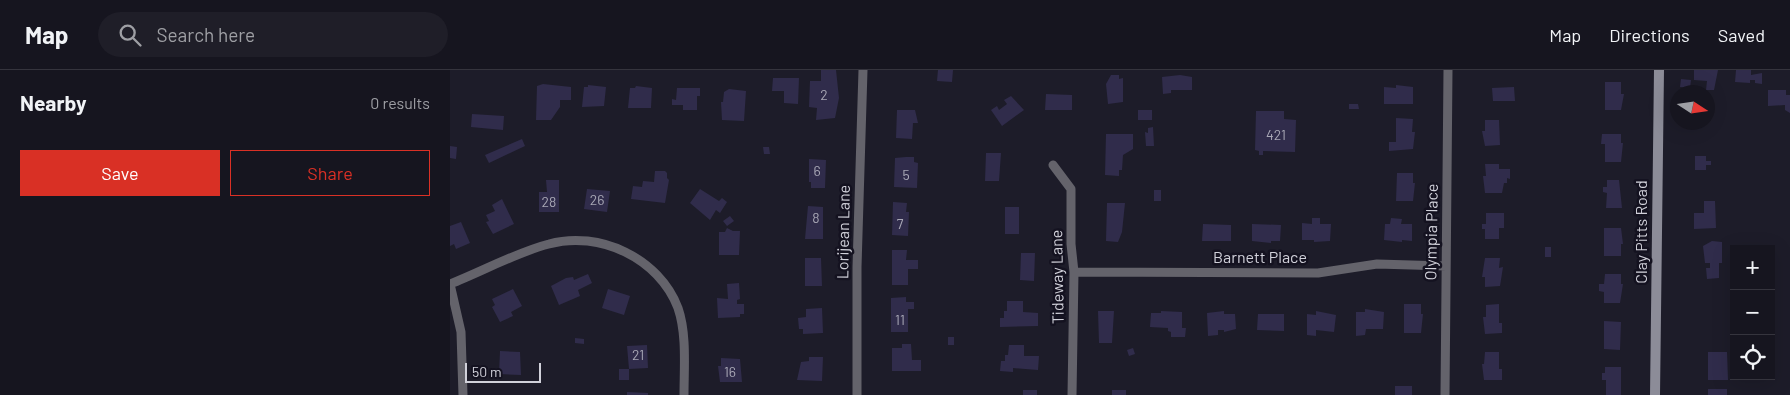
<!DOCTYPE html>
<meta charset="utf-8">
<style>
:root{--surface:#16151f;--page:#1f1e28;--text:#f1f3f6;--muted:#9e9fa4;--line:#35343d;--accent:#d93025}
body{margin:0;font-family:Barlow,sans-serif;background:var(--page);color:var(--text)}
.controls{position:absolute;right:15px;bottom:15px;display:grid;overflow:hidden;border-radius:0px;box-shadow:0 5px 20px #0002}
.controls button{width:45px;height:45px;display:grid;place-items:center;padding:0;border:0;border-bottom:1px solid var(--line);background:var(--surface);color:var(--text);font:25px sans-serif}
.compass{position:absolute;left:1220px;top:15px;width:45px;height:45px;border-radius:50%;background:var(--surface);box-shadow:0 5px 20px #0002;rotate:102deg}
.scale{position:absolute;left:15px;bottom:12px;width:76px;box-sizing:border-box;padding-left:5px;border:2px solid #d1d1da;border-top:0;font-size:14px;line-height:18px;white-space:nowrap;color:#d1d1da;-webkit-text-stroke:4px #141220;paint-order:stroke}
.list{margin:0;padding:0;list-style:none}
h2{display:flex;justify-content:space-between;align-items:center;height:65px;margin:0;padding:0 20px;font-size:21px}
h2 small{font-size:16px;font-weight:400;color:var(--muted)}
.actions{display:flex;gap:10px;padding:15px 20px}
.actions a{flex:1;padding:11px 0;border:1px solid var(--accent);border-radius:0px;text-align:center;font-size:18px;color:var(--accent)}
.actions .main{background:var(--accent);color:#fff}
.icon{flex:none;width:28px;height:28px;fill:none;stroke:currentColor;stroke-width:2;stroke-linecap:round;stroke-linejoin:round}
.map{position:relative;flex:none;width:1340px;height:325px;overflow:hidden}
header{display:flex;align-items:center;gap:30px;box-sizing:border-box;height:70px;padding:0 25px;background:var(--surface);border-bottom:1px solid var(--line)}
header strong{font-size:24px}
nav{display:flex;gap:28px;margin-inline-start:auto;font-size:18px}
.search{width:350px;height:45px;background:var(--page);display:flex;align-items:center;gap:12px;box-sizing:border-box;padding:0 18px;border-radius:28px;color:var(--muted);font-size:19px}
main{display:flex}
aside{flex:1;background:var(--surface)}
.map>svg:first-child{display:block}
.building{fill:#302c4b}
.lines{fill:none;stroke-linecap:round;stroke-linejoin:round}
.street{stroke:#64636b;stroke-width:9}
.secondary{stroke:#8c8c98;stroke-width:10}
.labels{text-anchor:middle;stroke-width:5;stroke-linejoin:round;paint-order:stroke}
.number-label{font-size:14px;fill:#a9a8b6}
.street-label{font-size:16px;fill:#d1d1da;stroke:#141220}
</style>
<header>
<strong>Map</strong>
<div class="search"><svg class="icon" aria-label="search" viewBox="0 0 24 24"><circle cx="10" cy="10" r="6"/><path d="M15 15l6 6"/></svg>Search here</div>
<nav><a>Map</a><a>Directions</a><a>Saved</a></nav>
</header>
<main>
<aside>
<h2>Nearby<small>0 results</small></h2>
<ul class="list">
</ul>
<div class="actions"><a class="main">Save</a><a>Share</a></div>
</aside>
<div class="map">
<svg width="1340" height="325" viewBox="0 0 1340 325">
<rect width="100%" height="100%" fill="#1d1c29"/>
<path class="building" d="M371,0H386L389,28L385,48L366,50L367,38L359,37L360,11H371Z
M488,0H503L502,12L487,11Z
M1244,0H1268L1264,20H1256L1257,11L1244,10Z
M1286,0H1301V5L1312,3V14L1305,13V10H1300V13L1285,12Z
M661,5H669V9L673,8V32L658,34L656,14Z
M730,5L742,7V20H721V23L713,24L712,7Z
M323,8H349L348,34L334,33V21H322Z
M1231,9L1241,10L1240,18L1230,17Z
M1155,12H1171V24H1174L1171,40H1155Z
M93,14L121,17V30H110V37L101,50H86L87,16Z
M138,15L156,17L154,36L132,37L134,17H138Z
M946,15L963,17V34H934V17L946,18Z
M186,16L202,18L201,38H178L180,18H185Z
M1064,17L1065,31H1043L1042,18Z
M227,18H250V26H247V40H233V35H222V29L226,30Z
M279,19L296,21L294,51L272,50L271,32H273L274,22Z
M1318,20H1336V25H1340V43L1335,40V35L1318,36Z
M596,24L622,25V40H595Z
M561,26L574,40L552,56L541,40L547,36L549,40L557,34L554,30Z
M899,34H908L909,39H899Z
M447,40H465L468,53H463L462,69L446,68Z
M688,40H702V50H688Z
M806,41H834V49L846,50L845,82L813,81V85H809V81L805,80Z
M22,44L54,46L53,60L21,57Z
M946,48L963,49L962,62H965L963,79L939,81V72H946Z
M1035,50H1049L1050,75L1035,76L1032,61H1035Z
M703,57L704,76H696L695,62L698,63V58Z
M656,64H683V79L673,85L672,100H669V106L655,105Z
M1152,64H1171V73H1173L1171,92H1155V74H1151Z
M72,69L75,76L39,93L35,85Z
M0,76L7,77L6,89L0,88Z
M313,77H319L320,84H314Z
M536,83H551L549,111H535Z
M1245,86H1256V91H1261V95H1256V100H1245Z
M456,87H464V92L468,93L467,118L444,117L445,88Z
M359,89L376,90L375,118H361V112H359Z
M1035,94H1049V99H1060V109L1057,108V113H1054L1052,123H1035L1033,106H1036Z
M205,101H215L217,103V108L219,110L215,133L181,129L183,116L192,117L193,111L204,112Z
M947,103H963V113H965L963,131H946Z
M96,110H109V142H89V122H97Z
M1157,110H1169L1172,138H1156L1157,123L1153,122V117H1157Z
M137,119L160,121L157,142L134,139Z
M250,119L269,131L272,128L277,132L270,143L266,140L260,150L240,133Z
M704,120H711V131H704Z
M52,129L64,154L43,164L36,152L39,151L36,145L45,141L42,135Z
M1254,131H1265L1266,158L1244,159V143H1254Z
M443,132L457,133L456,142H459L458,166L442,165Z
M657,133H675L672,162L668,172L656,171Z
M358,136L373,137V169H355Z
M555,137H569V164H555Z
M1036,143H1054V158H1049V169H1035V159H1032V154H1036Z
M280,146L284,151L277,156L273,151Z
M862,148H870V154H881L880,171L864,172V170H852V153L862,154Z
M941,148L952,149L951,154H962V171L952,170V172L934,170L935,154H940Z
M11,152L20,173L6,179L4,174L0,176V156Z
M753,154L781,155V171H752Z
M802,154L831,155L830,171H821V173L802,171Z
M277,158L283,161H290L289,185H269V162H275Z
M1154,158H1171L1173,174H1171V186H1154Z
M1262,171L1272,172V193H1269V208L1257,209L1256,198H1260V193H1255L1253,176Z
M1095,177H1101V187H1095Z
M442,180H457L456,190H468V199H458V215H442Z
M571,183H585L584,211L570,210Z
M355,188H371L372,216H355Z
M1035,188H1050L1049,198L1053,197L1050,216L1035,217V207H1032Z
M138,204L142,213L128,220L130,226L109,235L101,216L116,208L123,207L124,210Z
M1155,204H1171V214H1173L1170,233H1154V222L1149,221V214H1154Z
M289,213L290,229L287,230V234H294V244H290V247L268,248L267,228L278,229L277,214Z
M63,219L72,236L61,242L63,246L50,252L42,237L45,235L42,229Z
M158,219L180,226L174,245L152,238Z
M456,227V232H464V239H458V262H441V228Z
M557,231H573V242L588,243V256L550,257V248H554V241H557Z
M954,234H971V244H973L971,263H954Z
M1049,234V253H1052V263L1035,264L1033,247H1036V235Z
M372,238L373,263L353,264V259H349L348,248L356,247V239Z
M915,239L934,242L933,259H916L915,265L906,266V242H915Z
M648,241H664L662,273H649Z
M711,241L732,242V258H736L735,267H721V262L718,261V258L700,257L701,243H711Z
M774,241V244H785L786,259L774,262V260H768V265L758,266L757,243Z
M866,241L886,245L884,262L866,260V266L857,265V244L866,245Z
M808,244H834V261L807,260Z
M1154,251L1171,252L1170,280L1154,279Z
M498,267H504V275H498Z
M125,268L134,269V274L125,273Z
M452,274H461L462,290H471V301H442V278H452Z
M197,275L198,298L179,299L177,276Z
M559,275H574V286H589L588,300L563,298V302L550,301L551,291H555V285H558Z
M683,278L685,284L679,286L677,280Z
M50,281L70,282L71,305L49,304Z
M1035,282H1049V299H1052V310H1034L1032,294H1034Z
M1258,282H1277L1278,310H1258Z
M359,287H373L372,311L347,310L351,292L359,291Z
M271,288L290,289L292,312H270L268,296H271Z
M1155,297H1171V325H1156V310H1152V303H1155Z
M169,299H179V310H169Z
M945,316H962V325H945Z
M1258,319H1277V325H1258Z
M573,320H587V325H573Z
M662,320H676V325H662Z
M177,322L198,323V325H177Z"/>
<g class="lines">
<path class="street" d="M603,95L621,119V174L624,202L622,325
M624,202L868,203L927,194L996,196
M0,214C31,202 67,182 99,174C149,160 209,188 228,238C237,264 234,298 234,325
M0,214L11,262L13,325
M407,325V197L413,0
M995,325L998,0"/>
<path class="secondary" d="M1205,325L1209,0"/>
</g>
<g class="labels">
<g class="number-label">
<text x="374" y="30">2</text>
<text x="826" y="70">421</text>
<text x="367" y="106">6</text>
<text x="456" y="110">5</text>
<text x="147" y="135">26</text>
<text x="99" y="137">28</text>
<text x="366" y="153">8</text>
<text x="450" y="159">7</text>
<text x="450" y="255">11</text>
<text x="188" y="290">21</text>
<text x="280" y="307">16</text>
</g>
<g class="street-label">
<text transform="translate(393 162) rotate(-89)" y="6">Lorijean Lane</text>
<text transform="translate(981 162) rotate(-89)" y="6">Olympia Place</text>
<text transform="translate(1191 162) rotate(-90)" y="6">Clay Pitts Road</text>
<text x="810" y="193">Barnett Place</text>
<text transform="translate(607 207) rotate(-91)" y="6">Tideway Lane</text>
</g>
</g>
</svg>
<div class="controls">
<button>+</button>
<button>−</button>
<button><svg class="icon" aria-label="locate" viewBox="0 0 24 24"><circle cx="12" cy="12" r="6"/><path d="M12 2v4M12 18v4M2 12h4M18 12h4"/></svg></button>
</div>
<svg class="compass" viewBox="-18 -18 36 36"><path d="M0-13l5 13h-10z" fill="#e53935"/><path d="M0 13l5-13h-10z" fill="#9e9fa4"/></svg>
<div class="scale">50 m</div>
</div>
</main>
